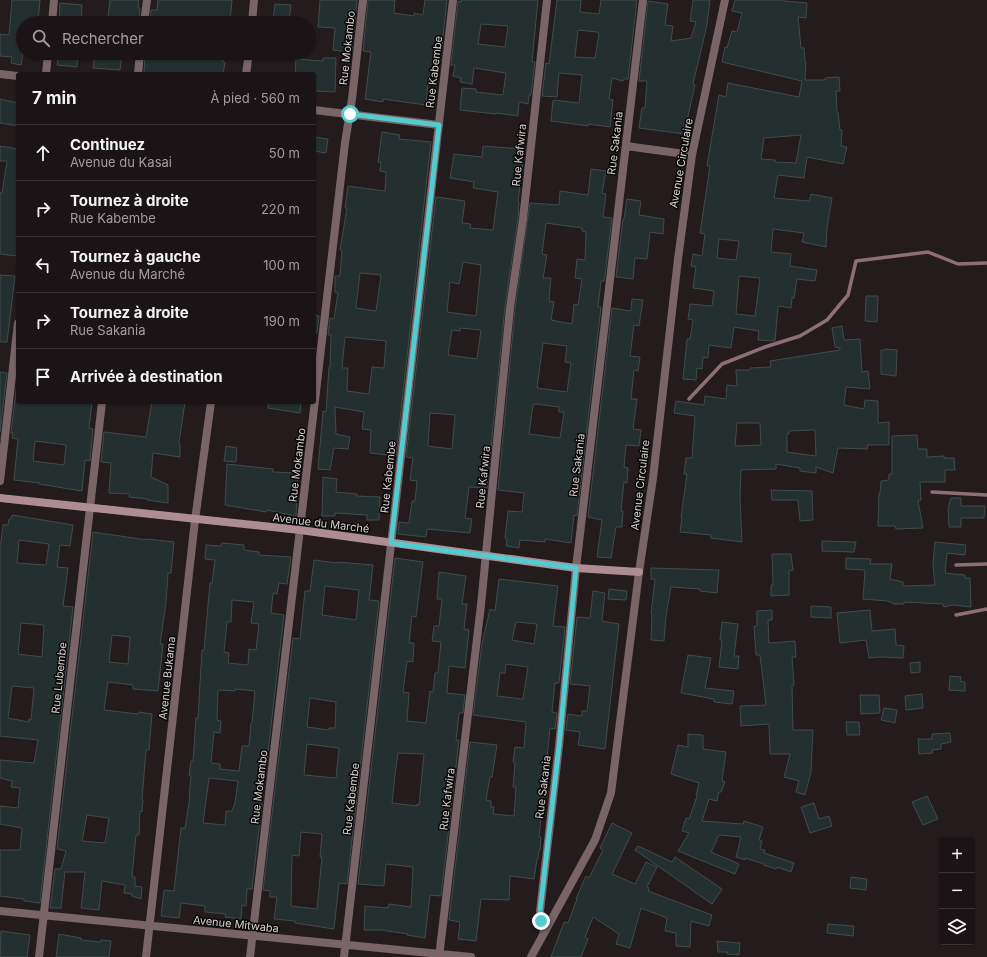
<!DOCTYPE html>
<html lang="fr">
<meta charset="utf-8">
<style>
:root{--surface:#1b1416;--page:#282123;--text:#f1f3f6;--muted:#a09ea1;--line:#393335}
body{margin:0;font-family:Inter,sans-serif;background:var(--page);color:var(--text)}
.controls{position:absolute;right:12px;bottom:12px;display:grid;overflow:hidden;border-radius:4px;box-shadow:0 1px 3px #0004}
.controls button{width:36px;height:36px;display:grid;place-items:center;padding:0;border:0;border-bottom:1px solid var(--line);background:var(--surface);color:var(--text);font:20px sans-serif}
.stop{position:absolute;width:12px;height:12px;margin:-9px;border:3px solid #52ccd0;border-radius:50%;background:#fff}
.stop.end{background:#52ccd0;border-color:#fff;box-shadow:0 1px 4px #0008}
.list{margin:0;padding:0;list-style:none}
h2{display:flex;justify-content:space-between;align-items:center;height:52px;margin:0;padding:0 16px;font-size:17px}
h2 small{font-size:13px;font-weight:400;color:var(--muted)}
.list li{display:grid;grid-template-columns:26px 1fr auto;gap:12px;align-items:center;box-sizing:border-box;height:56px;padding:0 16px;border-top:1px solid var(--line)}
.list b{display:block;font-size:15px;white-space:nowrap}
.list p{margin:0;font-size:13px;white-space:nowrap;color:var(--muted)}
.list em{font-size:13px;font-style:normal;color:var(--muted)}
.icon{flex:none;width:22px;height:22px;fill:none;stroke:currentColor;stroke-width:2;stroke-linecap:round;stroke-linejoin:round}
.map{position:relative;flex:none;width:987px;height:957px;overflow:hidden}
.search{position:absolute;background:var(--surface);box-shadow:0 1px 3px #0004;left:16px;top:16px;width:300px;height:44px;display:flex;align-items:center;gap:10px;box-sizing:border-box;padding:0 14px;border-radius:22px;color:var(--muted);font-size:15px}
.panel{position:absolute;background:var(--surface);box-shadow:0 1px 3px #0004;left:16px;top:72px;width:300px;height:332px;border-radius:4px}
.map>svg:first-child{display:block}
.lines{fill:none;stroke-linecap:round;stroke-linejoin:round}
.stream{stroke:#8e6e76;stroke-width:3.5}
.building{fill:#242f2f;stroke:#404c4c;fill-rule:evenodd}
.street{stroke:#796468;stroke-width:8}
.secondary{stroke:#ad8c93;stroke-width:8}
.route{stroke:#52ccd0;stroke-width:5}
.labels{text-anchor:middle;stroke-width:3;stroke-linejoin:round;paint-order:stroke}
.street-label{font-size:11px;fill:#d6d0d1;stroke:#0a0707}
</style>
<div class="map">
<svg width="987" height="957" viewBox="0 0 987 957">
<rect width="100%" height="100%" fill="#241b1d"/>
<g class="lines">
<path class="stream" d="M689,399L722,364L765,347L800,336L827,320L848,295L856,261L928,252L958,264L987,263
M932,492L987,495
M956,565L987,564
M956,615L987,609"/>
</g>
<path class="building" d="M12,0H40L38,23H23V52L21,65L11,63L12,57L0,56V34L9,35Z
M110,0H139L138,8H140L139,23H107Z
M158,0H232L230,23H150L151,10H157Z
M320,0H357L352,50L348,49L347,52L333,50L335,28L318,27Z
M368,0H395L394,13L414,16V13L423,15L425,0H447L440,63L435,62L432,83H428L426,105L383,99V102L365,99L371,52L363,51Z
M461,0H538L532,62H535L531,95H529L528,104L519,102L518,116L496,113V114L460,110L462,88L476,89V92L503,95L506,73L474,68L472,84L460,82L461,78L453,76L455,65H451L458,1L461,2ZM481,24L508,26L505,47L478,44Z
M557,0H581L580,12L599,14L601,0H637L628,79H624L623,81L612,78L609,99L613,100L610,127L588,124V126L551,121L553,100L579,103L582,75L559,73L557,97L542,96L546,63L549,64ZM578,30L597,32L599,34L595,58L575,57Z
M693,0H710L707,25L693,84L695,85L684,134L639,128L642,108H645L647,81H639L648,1L668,4L665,25L673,26L671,41L691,38L696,22L690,21Z
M735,0H784V1L807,3L806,18L798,17L801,48H804L805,62H806L805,80H825V78L839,77L840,91H836L837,112H838L840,130H842L841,146L847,147L843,164L807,157L804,178L778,175L774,198L809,201L811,194L832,198L827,228L826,247L802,242L804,233L773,229L771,252L791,254L790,266L817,270L815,281L797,279L794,298H792L791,308L778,306L775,341L758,340L759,331L734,327L731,348L709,345L708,358L703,357L702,369L697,368L696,380L683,379L687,339H690L693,320L688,319L690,304L712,306L714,291L693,288L696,267L691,266L693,254L702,256L705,234L700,233L710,166H707L710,148L719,95L726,97L728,83L799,97L802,81L722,62L725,47L727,48L732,31L737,32L742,13L732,11ZM801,135L796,163L775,162V160L761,159L764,138ZM719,239L739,241L736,260L717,258ZM739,276L760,278L755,316L736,314Z
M60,3L82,5L81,21L72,20V23H59Z
M275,4L291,5L289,22L273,20Z
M59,53H78L77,67L57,65Z
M95,53H122L120,70L93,68Z
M145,53H224L223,62L225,63L223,74H144Z
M323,58H336L335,92L314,91V74H295L296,59L323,61Z
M0,99L18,103V126L0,123Z
M382,132L400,135L399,139L431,142L396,456L370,453L371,430L362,429L364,412L335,407L336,434L350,437L348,449L334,448L330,470L318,469L323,411L326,412L329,367H330L331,335H328L330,318L334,319L338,293L335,292V276H340L342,251L340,250L347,208H345L348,186L385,191L386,172L380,171L381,162H378ZM360,273L381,275L376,311L356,308ZM345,337L386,341L384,368L372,367L369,394L347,391L348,368H342Z
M314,137L328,139L326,153L314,151Z
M0,146L18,149V240L17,256L0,254V193H2L7,161H0Z
M483,146L523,149L522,162H523L518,202H519L518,218L505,307L487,488L469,487L465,518L472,519L470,533L427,529L426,537L398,534L399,522L409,523L412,501H415L417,481L410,480L413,458L406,457L436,197L465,201L462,223L471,224L470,228L493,230L498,192L473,188L474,182L450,178L454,154L482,157ZM463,262L481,265L476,316L447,312L450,282L459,284ZM460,328L481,330L477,359L448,355L452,330L460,331ZM430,413L455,415L452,449L428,446Z
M591,169L606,171L602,193L606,194L603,217L612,218L605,276L604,281H601L598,307H601L577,516L574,515L571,543L545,539V542L520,540L519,548L506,546L507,539L505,538L508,511L522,512L524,493L498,490L515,309L530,203L559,205L560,191L588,195ZM546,223L582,228V231L586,232L585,260L577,259L575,278L582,279L578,305L574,304L572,324L551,320L554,302L549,301L551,278H543L547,255L542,254ZM543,343L567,346L565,362L571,363L567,392L537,388ZM536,404L559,407V412H564L560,438L529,434L533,405Z
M627,199L641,201L639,215L664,219L663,234L650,232L647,259L635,258L633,279L616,277L623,219H624Z
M0,275L15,276L7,342H0Z
M866,296H878L877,322L865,321Z
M632,299L643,300L639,326L634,325L630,356L640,357L638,371L634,370L631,399H637L633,429L641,430L639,446L626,445L624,467L628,468L627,483L624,482L621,511H623L622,527H616L611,558L597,557L602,520L588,517L612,308L631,311Z
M314,315L319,316L317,333H314Z
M842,326L844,340L860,339L862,372L868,371L870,389L846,387L844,405L864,409L865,400L878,401V423L889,422V445H868L867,449L838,448L833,473L816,467V473L800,471V468L776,464V469L741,470L740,497L742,542L711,538V535L680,532L682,517H681L687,474H684L686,458H692L695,416L674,413L676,401L704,405L705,396L726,399L727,385L737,386L736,370H750V368L771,367L770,361L840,350V348L835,347L832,328ZM737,423H760L761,445L735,446ZM815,430L816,456L787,452V434H789V431Z
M885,349L897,350L896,376L881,374V350H884Z
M0,372L7,373L0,432Z
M18,374V402H92L89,428L93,429L90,461L85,460L82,491L39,484V483L14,480L18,439L12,438L13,433H11ZM35,441L66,445L64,465L33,461Z
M152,402H185L179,443L180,444V457L153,453L151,477L168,485V503L147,500L148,499L129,497L130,494L109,493L111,463L101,462L104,432L146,437Z
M269,402H301L300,413L268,408Z
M917,435L918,449H927V457L944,456V458H954L955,470H945V482H920L921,500L918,501L923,528L896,529L895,526H878L879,493H880L881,481L889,480V474H892V436Z
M226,446L237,448L236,462L224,461Z
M227,464L273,469V472L298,473L296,516L267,510L266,512L225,505Z
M323,477L337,479L336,492L357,494V496L380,497L379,520H367V515L335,513V516H322Z
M771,490L812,491L813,520L800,521L798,500H772Z
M951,498H961V506H985L984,518H961V527H949L948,508Z
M12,515L73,525L70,546L60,545L57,567L68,568L63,606L73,607L40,903L24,901V899L0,896V850H20L22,828L0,824V806L18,808L20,788L11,787L12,781L0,778V760L34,763L38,740L0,736V542H1L3,525H8L9,519H11ZM19,540L49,544L46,565L17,563ZM21,623L44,625L42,657L18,654ZM12,686L34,688L31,720L29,719V722L8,718Z
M93,532L147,540V539L174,542L171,573H168L166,603L160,644H163L158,691L133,689V685L108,682L104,710L138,714L139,712L152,714L149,750H146L142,800H143L142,812L140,811L139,835H136L132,877H135V886L142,887L141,899L132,896V894L124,893L125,885L102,881L99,910L81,908L85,872H65L61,908H50L55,869H61L66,851L57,849ZM112,635L130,637L128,664L109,662ZM87,815L109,818L105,843L82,841Z
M822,541L856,542L854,552L822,551Z
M935,542L966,545L965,555L947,553L945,573L965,575V578H970L971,607L953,605L944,607L943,604L904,602V604H894L888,601L863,599L865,570L846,569V558L871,559L870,564H892L890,579L903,582V586L935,585L933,565Z
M222,543L244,545V550L259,552V555L291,557L287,584L279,583L277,594L273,593L271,613L284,615L252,889H247L246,906L242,905L241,919L225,917L226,914L205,912V906L181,903L179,918L161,916L164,890L174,891L181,828H185L190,797H189L191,776L189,775L191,761H193L196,718H198L202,650H204L210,583H212L215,560L205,559L206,545L221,546ZM232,600L254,602L251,623L259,624L256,650L249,649L248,665L228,663L229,653L224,652L227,622H231ZM235,689L255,691L252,723H251L249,746H242L239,771L220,769V764L211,763L214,732L220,733L221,721L217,720L218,690L235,691ZM209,778L238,781L235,803L232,811H226L225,825L203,823Z
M772,554H791L793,570L789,571V595L771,596V585H773Z
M395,558L423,562L416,617L412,616L409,643H414L413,662L407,661L403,692L409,693L407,721L426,723L430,691L433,692L435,673H438L441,642L432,641L434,626H439L442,599H437L439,572L466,576L462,604H467L464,629L469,630L465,668L449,666L447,693L465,695L463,713H459L458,724L456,740H459L441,896L430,895L425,938L407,935L408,934L381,930H364L365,906L388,908L389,904L411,907L413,867L386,864L384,886L358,884ZM398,753L424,754L419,805L417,804V806L392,803L395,775Z
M314,560L337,563V562L373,565L369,600L379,601L347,884L339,883L334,929L295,923V921L274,919L277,897H270V891L263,890L293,638L300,639L305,591H310ZM325,586L359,590L356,620L322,615ZM310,698L336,702L335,728H329V730L307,727ZM307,744L339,748L336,778L304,775ZM301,832L322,834L320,857H322L317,909L291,906L292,855L299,856Z
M651,568L719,570L717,593L700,591V589L671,587L666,616L664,641L651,640L652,614H651L655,579H651Z
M499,579L558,586L553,626L565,627L559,683H555L552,712L557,713L555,729L550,728L539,837H541L540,850H539L538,859H537L534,879L510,876L509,900L481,899L476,941L458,939L460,922L449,920L470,742L497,745L492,777H490L486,800L491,801V807H494L493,814L514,816L516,787H513L515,763L513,762L515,747L524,748L526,722L473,715L482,644L490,609L495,611ZM516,622L537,624L534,644L512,640ZM506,664L528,667L523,699L497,696L500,673H505Z
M609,589L627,591L626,600L608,599Z
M593,591L605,593L602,621L619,624L605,749L578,745L580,732L566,730L568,714L582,716V711H587L590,686L570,684L577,617L590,618Z
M811,606L831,607V618L811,617Z
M772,610V620H768L769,643L795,641L796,657H792L794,685H792L793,730H813L811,772L805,795L796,792L799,781L784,777L790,754H770L769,724L741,726L740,706L766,705L760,655H756L754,626H757V611Z
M870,610L872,631L895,629L896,645L904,646L903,658L880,657L869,658L866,640L840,643L837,613Z
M722,622L738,624L734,656H739L738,669L719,667L722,640H720Z
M688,655L711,658L705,688L734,691L732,704L714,702V699L681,693Z
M920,662V672L911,673L910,663Z
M950,676L961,677L960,681L965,682V691L949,690Z
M922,694L923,708L906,710L905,696Z
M860,695H879L880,713L861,714Z
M884,708L897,710L895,723L881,720Z
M846,722H859L860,735H847Z
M950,733L951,742L941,744V749L932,750L933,753L919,754L918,739H932V734Z
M688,734L703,735V749L726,752L722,781L725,782L721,792H719L717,801L709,799L702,821L743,824L744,821L763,827L759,840L762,841L760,849L765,850L764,853L794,863L791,872L777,867L776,869L764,865V864L745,858V860L736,857L741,837L719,835L711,852L739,864L735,874L678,851L689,833L682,831L686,818L689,819L697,796L696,795L699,783L671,774L678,745L688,747Z
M927,796L938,819L923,825L912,802Z
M814,803L819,819L829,816L832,826L810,833L801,807Z
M612,823L632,833L612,874L635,884L646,862L657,867L647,887L649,888L648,891L712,915L709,926L691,921L690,947L676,946V933L665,931L667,918L641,908L630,948L616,944L619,934L593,917L585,937L588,939L581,957H551L564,922L568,923L577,899H576L586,876L589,878L603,850L600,848Z
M638,846L672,862L675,857L722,889L712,904L635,850Z
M851,877L867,879L866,890L850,888Z
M828,924L854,926L853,936L827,933Z
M1,931L30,935L27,957H0Z
M59,934L81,938V940L101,942V940L111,941L109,957H56Z
M717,941L740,943L739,955L727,954V952H718Z"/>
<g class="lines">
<path class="street" d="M52,23L54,0
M144,23L147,0
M252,23L254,0
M0,74L18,76
M46,74L48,53
M138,74L140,53
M246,74L249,53
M314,110L439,125
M626,146L692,155
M0,481L18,323
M0,911L471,957
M544,933L540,911L559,746L576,568L643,0
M39,957L102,402
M146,957L195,520L211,402
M250,957L345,143L352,99L363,0
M344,957L453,0
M439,957L481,605L510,308L523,219L547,0
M531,957L595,840L611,793L639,572L653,478L678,259L692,155L725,0"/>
<path class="secondary" d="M0,498L300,530L576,568L639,572"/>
</g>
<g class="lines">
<path class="route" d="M350,114L439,125L391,543L576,568L559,746L540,911L541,921"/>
</g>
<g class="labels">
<g class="street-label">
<text transform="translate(347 48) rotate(-84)" y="4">Rue Mokambo</text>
<text transform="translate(434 72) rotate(-83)" y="4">Rue Kabembe</text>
<text transform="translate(615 143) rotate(-83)" y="4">Rue Sakania</text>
<text transform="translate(519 155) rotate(-84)" y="4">Rue Kafwira</text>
<text transform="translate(681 163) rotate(-80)" y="4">Avenue Circulaire</text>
<text transform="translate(297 465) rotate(-83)" y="4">Rue Mokambo</text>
<text transform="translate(577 465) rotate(-83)" y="4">Rue Sakania</text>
<text transform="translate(388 477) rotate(-84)" y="4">Rue Kabembe</text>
<text transform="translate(483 477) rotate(-84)" y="4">Rue Kafwira</text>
<text transform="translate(640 485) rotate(-83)" y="4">Avenue Circulaire</text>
<text transform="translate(321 523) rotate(7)" y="4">Avenue du Marché</text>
<text transform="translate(59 678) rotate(-84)" y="4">Rue Lubembe</text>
<text transform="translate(167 678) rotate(-84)" y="4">Avenue Bukama</text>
<text transform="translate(259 787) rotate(-83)" y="4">Rue Mokambo</text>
<text transform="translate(543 787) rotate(-83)" y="4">Rue Sakania</text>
<text transform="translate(351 799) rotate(-83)" y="4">Rue Kabembe</text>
<text transform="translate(447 799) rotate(-83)" y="4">Rue Kafwira</text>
<text transform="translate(236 924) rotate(6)" y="4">Avenue Mitwaba</text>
</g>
</g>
</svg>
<div class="controls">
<button>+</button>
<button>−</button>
<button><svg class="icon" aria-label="layers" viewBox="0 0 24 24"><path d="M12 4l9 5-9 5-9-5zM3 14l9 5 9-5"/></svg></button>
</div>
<div class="stop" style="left:350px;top:114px"></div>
<div class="stop end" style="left:541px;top:921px"></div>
<div class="search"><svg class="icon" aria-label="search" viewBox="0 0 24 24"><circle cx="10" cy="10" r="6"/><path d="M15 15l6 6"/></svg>Rechercher</div>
<section class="panel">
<h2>7 min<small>À pied · 560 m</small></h2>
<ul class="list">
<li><svg class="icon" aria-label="ahead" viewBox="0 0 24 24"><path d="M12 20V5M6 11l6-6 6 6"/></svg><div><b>Continuez</b><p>Avenue du Kasai</p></div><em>50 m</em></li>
<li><svg class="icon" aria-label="right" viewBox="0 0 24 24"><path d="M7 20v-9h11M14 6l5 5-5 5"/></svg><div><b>Tournez à droite</b><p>Rue Kabembe</p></div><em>220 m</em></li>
<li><svg class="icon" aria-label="left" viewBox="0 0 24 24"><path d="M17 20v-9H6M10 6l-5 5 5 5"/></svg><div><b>Tournez à gauche</b><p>Avenue du Marché</p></div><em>100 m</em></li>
<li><svg class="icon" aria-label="right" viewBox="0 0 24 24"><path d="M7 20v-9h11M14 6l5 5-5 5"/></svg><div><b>Tournez à droite</b><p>Rue Sakania</p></div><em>190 m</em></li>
<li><svg class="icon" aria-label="arrive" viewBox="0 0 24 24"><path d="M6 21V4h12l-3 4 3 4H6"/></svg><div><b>Arrivée à destination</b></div></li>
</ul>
</section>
</div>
